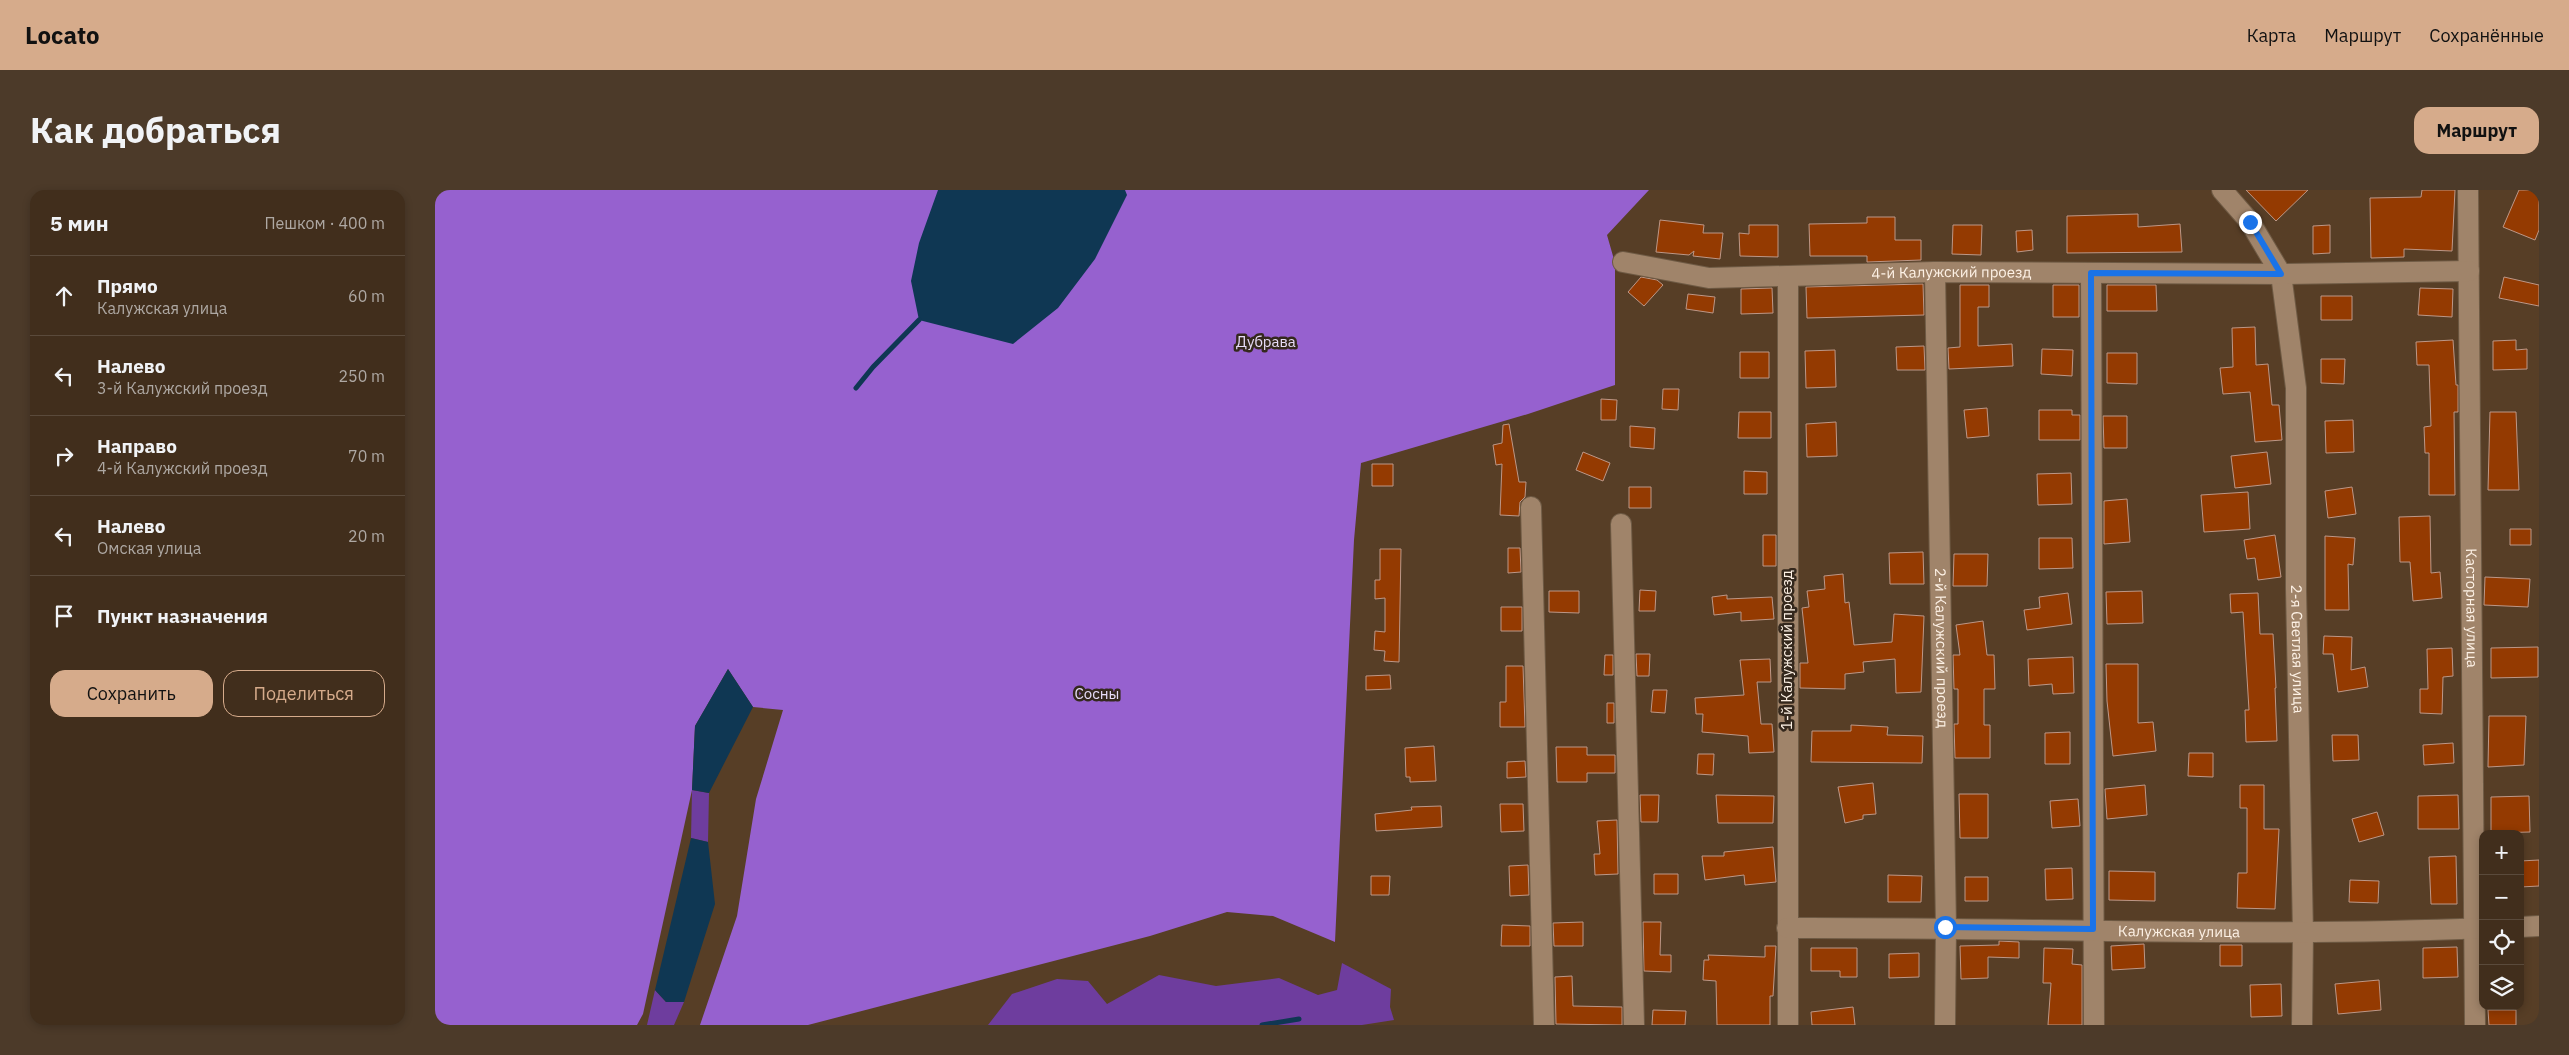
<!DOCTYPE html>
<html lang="ru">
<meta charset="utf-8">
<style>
:root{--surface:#412e1c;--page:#4c3a29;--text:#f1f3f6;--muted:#aea8a3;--line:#5a4a3b;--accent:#d6ab8b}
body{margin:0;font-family:"IBM Plex Sans",sans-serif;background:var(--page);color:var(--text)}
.controls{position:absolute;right:15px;bottom:15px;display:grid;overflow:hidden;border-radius:10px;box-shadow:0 2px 8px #0003}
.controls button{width:45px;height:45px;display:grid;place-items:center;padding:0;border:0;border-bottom:1px solid var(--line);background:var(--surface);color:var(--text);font:25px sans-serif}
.stop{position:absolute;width:15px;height:15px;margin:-11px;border:4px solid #1a73e8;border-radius:50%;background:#fff}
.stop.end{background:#1a73e8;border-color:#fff;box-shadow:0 1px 5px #0008}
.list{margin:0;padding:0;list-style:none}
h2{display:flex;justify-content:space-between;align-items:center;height:65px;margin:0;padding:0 20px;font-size:21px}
h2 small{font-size:16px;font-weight:400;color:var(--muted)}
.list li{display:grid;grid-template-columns:32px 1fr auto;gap:15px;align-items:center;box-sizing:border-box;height:80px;padding:0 20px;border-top:1px solid var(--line)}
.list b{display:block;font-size:19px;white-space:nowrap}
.list p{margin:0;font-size:16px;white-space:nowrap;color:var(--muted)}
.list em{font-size:16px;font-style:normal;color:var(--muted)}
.actions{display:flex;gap:10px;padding:15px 20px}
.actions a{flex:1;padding:11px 0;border:1px solid var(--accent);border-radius:15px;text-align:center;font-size:18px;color:var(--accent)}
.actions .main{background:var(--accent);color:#111}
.icon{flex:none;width:28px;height:28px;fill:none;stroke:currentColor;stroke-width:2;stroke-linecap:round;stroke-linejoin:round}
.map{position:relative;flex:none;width:2104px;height:835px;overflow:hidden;border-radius:15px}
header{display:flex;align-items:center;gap:30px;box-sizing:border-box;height:70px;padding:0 25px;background:var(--accent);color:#111}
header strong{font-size:24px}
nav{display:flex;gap:28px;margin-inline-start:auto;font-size:18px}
.intro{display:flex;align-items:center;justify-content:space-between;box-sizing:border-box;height:120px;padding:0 30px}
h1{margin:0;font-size:35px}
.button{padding:12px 22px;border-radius:15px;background:var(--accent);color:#111;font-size:18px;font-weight:700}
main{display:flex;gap:30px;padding:0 30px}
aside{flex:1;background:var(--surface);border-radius:15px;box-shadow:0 2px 8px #0003}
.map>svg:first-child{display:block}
.green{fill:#6e3d9e}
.forest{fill:#9661cf}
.water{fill:#0f3753}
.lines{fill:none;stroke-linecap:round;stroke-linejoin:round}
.stream{stroke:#0f3753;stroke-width:5}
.building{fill:#943a01;stroke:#bd9787}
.minor-casing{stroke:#6e5a44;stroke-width:22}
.minor{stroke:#a0846a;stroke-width:20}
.route{stroke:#1a73e8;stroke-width:6}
.labels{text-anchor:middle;stroke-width:5;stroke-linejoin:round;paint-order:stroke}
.street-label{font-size:15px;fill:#fdf1e5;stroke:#34281d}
.park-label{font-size:15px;fill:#e7dcf8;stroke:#34281d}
</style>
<header>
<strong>Locato</strong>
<nav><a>Карта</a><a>Маршрут</a><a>Сохранённые</a></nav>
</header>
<div class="intro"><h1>Как добраться</h1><a class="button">Маршрут</a></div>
<main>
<aside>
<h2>5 мин<small>Пешком · 400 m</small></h2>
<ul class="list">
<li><svg class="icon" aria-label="ahead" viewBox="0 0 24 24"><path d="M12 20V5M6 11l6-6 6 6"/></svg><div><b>Прямо</b><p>Калужская улица</p></div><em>60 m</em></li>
<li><svg class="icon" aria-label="left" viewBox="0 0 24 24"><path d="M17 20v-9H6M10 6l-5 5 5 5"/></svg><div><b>Налево</b><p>3-й Калужский проезд</p></div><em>250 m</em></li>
<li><svg class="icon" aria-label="right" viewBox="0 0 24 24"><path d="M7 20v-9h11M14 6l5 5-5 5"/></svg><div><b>Направо</b><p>4-й Калужский проезд</p></div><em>70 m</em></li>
<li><svg class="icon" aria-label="left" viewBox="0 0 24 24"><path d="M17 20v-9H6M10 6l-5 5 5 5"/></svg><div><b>Налево</b><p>Омская улица</p></div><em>20 m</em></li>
<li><svg class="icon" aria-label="arrive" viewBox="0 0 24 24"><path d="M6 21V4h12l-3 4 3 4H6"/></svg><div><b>Пункт назначения</b></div></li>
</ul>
<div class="actions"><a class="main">Сохранить</a><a>Поделиться</a></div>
</aside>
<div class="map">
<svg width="2104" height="835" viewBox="0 0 2104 835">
<rect width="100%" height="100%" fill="#573e26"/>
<path class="green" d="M257,600L274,603L273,652L256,648Z
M907,773L956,799L955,817L959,830L927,835H553L577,804L622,789L653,791L672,814L724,785L781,796L844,788L883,805L902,800Z
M220,800L231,812H249L239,835H212Z"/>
<path class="forest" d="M0,0H1214L1172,45L1180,73V195L1093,224L926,273L919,350L900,752L838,726L792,722L715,746L373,835H265L302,726L321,609L348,520L318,517L293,479L260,536L257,600L208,824L202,835H0Z"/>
<path class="water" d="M503,0H690L692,5L660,69L623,118L578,154L484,130L476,91L484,53Z
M293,479L318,517L274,603L257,600L260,536Z
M256,648L273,652L280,714L249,812H231L220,800Z"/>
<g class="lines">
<path class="stream" d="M421,198L438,177L484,130
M827,835L864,829"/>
</g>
<path class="building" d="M1811,0H1873L1841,31Z
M1987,0H2020L2017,61L1969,59V67L1936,68L1935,8L1986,7Z
M2084,0H2104V40L2100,50L2068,37Z
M1703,24V37L1745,34L1747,62L1632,63V26Z
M1432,27H1460V50H1486V70L1432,72V66H1375L1374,34L1432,33Z
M1225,30L1269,35L1268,43H1288L1285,69L1258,66L1259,61L1254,65L1221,62Z
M1314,35H1343V67L1305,66L1304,43L1314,44Z
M1518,35H1547L1546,65L1517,64Z
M1895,35V63L1878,64V36Z
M1597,40L1598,60L1582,62L1581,41Z
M1206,87L1222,90L1228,95L1209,116L1193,102Z
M2069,87L2104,95V116L2064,108Z
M1488,94L1489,125L1372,128L1371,97Z
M1525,95H1554V117H1543V156L1577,154L1578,176L1514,179L1513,158L1525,157Z
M1618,95H1644V127H1618Z
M1672,95H1721L1722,121H1672Z
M1337,98L1338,123L1306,124V99Z
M1985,98L2018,99L2017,127L1983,125Z
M1253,104L1280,107L1278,123L1251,119Z
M1886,106H1917V130H1886Z
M1820,137L1821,175L1833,174L1837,215H1844L1847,250L1820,252L1815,202L1788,204L1785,178L1798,177L1797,138Z
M2018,150L2021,195H2023V222H2019L2020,305H1994V263H1990L1989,237L1996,236L1994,175H1982L1981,152Z
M2081,150V160L2092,159V179L2058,180V151Z
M1489,156L1490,180H1462L1461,157Z
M1607,159L1638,160L1637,186L1606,184Z
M1400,160L1401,197L1371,198L1370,161Z
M1305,162H1334V188H1305Z
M1672,163H1702V194L1672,193Z
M1886,169H1910L1909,194L1886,193Z
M1228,199H1244L1243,220L1227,219Z
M1166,209L1182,210L1181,230H1166Z
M1552,218L1554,246L1532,248L1529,220Z
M1604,220H1637V225H1645V250H1604Z
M1304,222H1336V248H1303Z
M2055,222H2081L2084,300H2053Z
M1668,226H1692V258H1669Z
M1918,230L1919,262L1891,263L1890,231Z
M1401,232L1402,266L1372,267L1371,234Z
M1074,234L1084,292H1091L1090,307L1085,312L1084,326L1065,325L1067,274L1061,275L1058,255L1067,253L1068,235Z
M1195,236L1220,238L1219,259L1195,257Z
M1148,262L1175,273L1168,291L1141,280Z
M1832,262L1836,294L1800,298L1796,266Z
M937,274H958V296H937Z
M1309,281L1332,282V304H1309Z
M1636,283L1637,314L1603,315L1602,284Z
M1194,297H1216V318H1194Z
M1917,297L1921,324L1893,328L1890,301Z
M1813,302L1815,339L1769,342L1766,305Z
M1692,309L1695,352L1669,354V311Z
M1995,326L1996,383L2005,382L2007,408L1978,411L1975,372H1965L1964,327Z
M2075,339H2096V355H2075Z
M1328,345H1341V376H1328Z
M1840,345L1846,387L1823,390L1820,368L1812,369L1809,350Z
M1890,346L1920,348L1918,375L1913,374L1914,420H1890Z
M1604,348H1637L1638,378L1604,379Z
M1073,358H1085L1086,382L1073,383Z
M945,359H966L964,472L949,471L950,461L939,460L940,441L950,442V408L940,409V390H945Z
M1488,362L1489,394H1455L1454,363Z
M1519,364H1553L1552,396H1518Z
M1408,384L1410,413L1414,412L1419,455L1457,452L1459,424L1489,426L1486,502L1461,503L1460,469L1428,472L1429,482L1410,484V499L1365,498V473H1373L1367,418L1374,417L1372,401L1390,399L1389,386Z
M2050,387L2095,389L2093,417L2049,415Z
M1205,400L1221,401L1220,421H1204Z
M1114,401H1144V423L1114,422Z
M1707,401L1708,433L1672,434L1671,402Z
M1633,403L1637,434L1592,440L1589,420L1605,418L1604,407Z
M1823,403L1825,444H1838L1841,498H1840L1842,551L1811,552L1810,520H1814L1808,422L1796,423L1795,404Z
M1292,405V409L1337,407L1339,429L1306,431V422L1279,425L1277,407Z
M1066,417H1087V441H1066Z
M1548,431L1552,465H1559L1560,499H1549V535H1555V568H1520L1519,534H1523V499H1519L1518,465H1525L1521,435Z
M1889,446L1917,447L1916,480L1930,477L1933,497L1903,502L1898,464H1888Z
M2103,457V487L2056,488V458Z
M2017,458L2018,486L2008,487L2007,524L1985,523V499H1993L1992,459Z
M1201,464H1215L1214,486H1202Z
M1170,465H1178V485H1169Z
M1638,467L1639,503L1618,504L1617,494L1594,496L1593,469Z
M1335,469L1336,492H1322L1326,534H1337L1339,562L1314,563L1313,546L1267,542L1268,524H1261L1260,508L1309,505L1305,470Z
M1671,474H1703V533L1718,532L1721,561L1678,566L1672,511Z
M1071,476H1088L1090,537H1065V512H1071Z
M955,485L956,499L931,500V486Z
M1218,500H1232L1230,523L1216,522Z
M1172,513H1179V533H1172Z
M2054,526H2091L2089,575L2053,577Z
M1416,535L1453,537L1452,545L1488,546L1487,573L1376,572L1377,541H1416Z
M1635,542V574H1610V543Z
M1897,545H1923L1924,570L1898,571Z
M2018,553L2019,573L1989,575L1988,555Z
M999,556L1001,591L975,592V587H971L970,558Z
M1121,557H1152V565H1180V583H1152V592H1122Z
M1754,563H1778V587L1753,586Z
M1263,564H1279L1278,585L1262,584Z
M1090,571L1091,587L1072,588V572Z
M1438,593L1441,624L1428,625V629L1410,633L1403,597Z
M1710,595L1712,625L1672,629L1670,599Z
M1805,595H1829V639H1844L1840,719L1802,718L1803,683H1812V618H1805Z
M1524,604H1553V648H1525Z
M1205,605H1224L1223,632H1206Z
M1281,605L1339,606L1338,633H1283Z
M2023,605L2024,639H1983V606Z
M2094,606L2095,642L2056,643V607Z
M1643,609L1645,636L1617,638L1615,611Z
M1065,614H1088L1089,641L1066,642Z
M1006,616L1007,637L941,641L940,624L977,620L976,617Z
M1942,622L1949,645L1924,652L1917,629Z
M1182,630L1183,684L1160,685L1159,664H1165L1162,631Z
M1338,657L1341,692L1310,695L1309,685L1270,690L1267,666H1289V662Z
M2021,666L2022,714H1996L1994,667Z
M2104,670V696L2085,697V671Z
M1093,675L1094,705L1075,706L1074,676Z
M1637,678L1638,709L1611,710L1610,679Z
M1674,681L1720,682V711L1674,710Z
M1219,684H1243V704H1219Z
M1453,685L1487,686L1486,712H1453Z
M936,686H955L954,705H936Z
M1530,687H1553V711H1530Z
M1915,690L1944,691L1943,713L1914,712Z
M1148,732V756H1119L1118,733Z
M1208,732H1226L1225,765H1236V782L1209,781Z
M1067,735L1095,736V756H1066Z
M1564,751L1584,752V768L1553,767V788L1526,789L1525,756L1564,755Z
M1709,754L1710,778L1677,780L1676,756Z
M1785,755H1807V776H1785Z
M1330,756H1341L1338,806H1335V835H1282L1281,791L1268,790L1269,770H1274L1273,765L1330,767Z
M2022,757L2023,787L1988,788V758Z
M1376,758H1422V787H1405V781H1376Z
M1609,758L1638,759L1637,774L1647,775V835H1613L1616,793H1608Z
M1484,763V787L1454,788V764Z
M1137,786L1138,816L1187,817V835L1121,834L1120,787Z
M1944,790L1946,820L1903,824L1900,794Z
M1846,794L1847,826L1816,827L1815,795Z
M1418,817L1420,835H1377L1376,822Z
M1218,820L1251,821L1250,835H1217Z
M2053,820H2081V835H2054Z"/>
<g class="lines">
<g class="minor-casing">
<g id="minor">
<path id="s1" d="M1787,0L1815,32L1846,84L1861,198V399L1868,743L1867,835"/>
<path id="s2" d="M2033,0L2040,835"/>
<path id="s3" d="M1188,72L1274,88L1500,82L1846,84L2034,81"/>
<path id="s4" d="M1500,82L1511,737L1510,835"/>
<path d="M1656,83L1659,835"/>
<path d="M1353,86V835"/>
<path d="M1096,317L1109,835"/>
<path d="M1186,334L1199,835"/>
<path d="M2085,737L2104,736"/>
<path id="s5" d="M1352,738C1584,737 1816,748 2048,738"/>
</g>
</g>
<use href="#minor" class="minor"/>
</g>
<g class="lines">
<path class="route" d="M1510,737L1658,739L1656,83L1846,84L1815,32"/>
</g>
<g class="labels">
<g class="street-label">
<text dy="5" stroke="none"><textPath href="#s3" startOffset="330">4-й Калужский проезд</textPath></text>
<text dy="5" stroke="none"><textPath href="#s2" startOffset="418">Касторная улица</textPath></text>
<text dy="5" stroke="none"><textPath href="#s4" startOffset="376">2-й Калужский проезд</textPath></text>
<text dy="5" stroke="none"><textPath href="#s1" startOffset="479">2-я Светлая улица</textPath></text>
<text transform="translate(1352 460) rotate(-90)" y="5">1-й Калужский проезд</text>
<text dy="5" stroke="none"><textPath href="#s5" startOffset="392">Калужская улица</textPath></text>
</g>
<g class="park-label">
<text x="831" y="157">Дубрава</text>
<text x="662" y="509">Сосны</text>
</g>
</g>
</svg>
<div class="controls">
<button>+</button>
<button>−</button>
<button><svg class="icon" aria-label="locate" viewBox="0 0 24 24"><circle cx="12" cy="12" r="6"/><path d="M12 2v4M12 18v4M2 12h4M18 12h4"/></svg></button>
<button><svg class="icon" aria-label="layers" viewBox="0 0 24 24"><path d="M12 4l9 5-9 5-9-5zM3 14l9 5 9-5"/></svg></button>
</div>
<div class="stop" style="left:1510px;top:737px"></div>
<div class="stop end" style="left:1815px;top:32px"></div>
</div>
</main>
